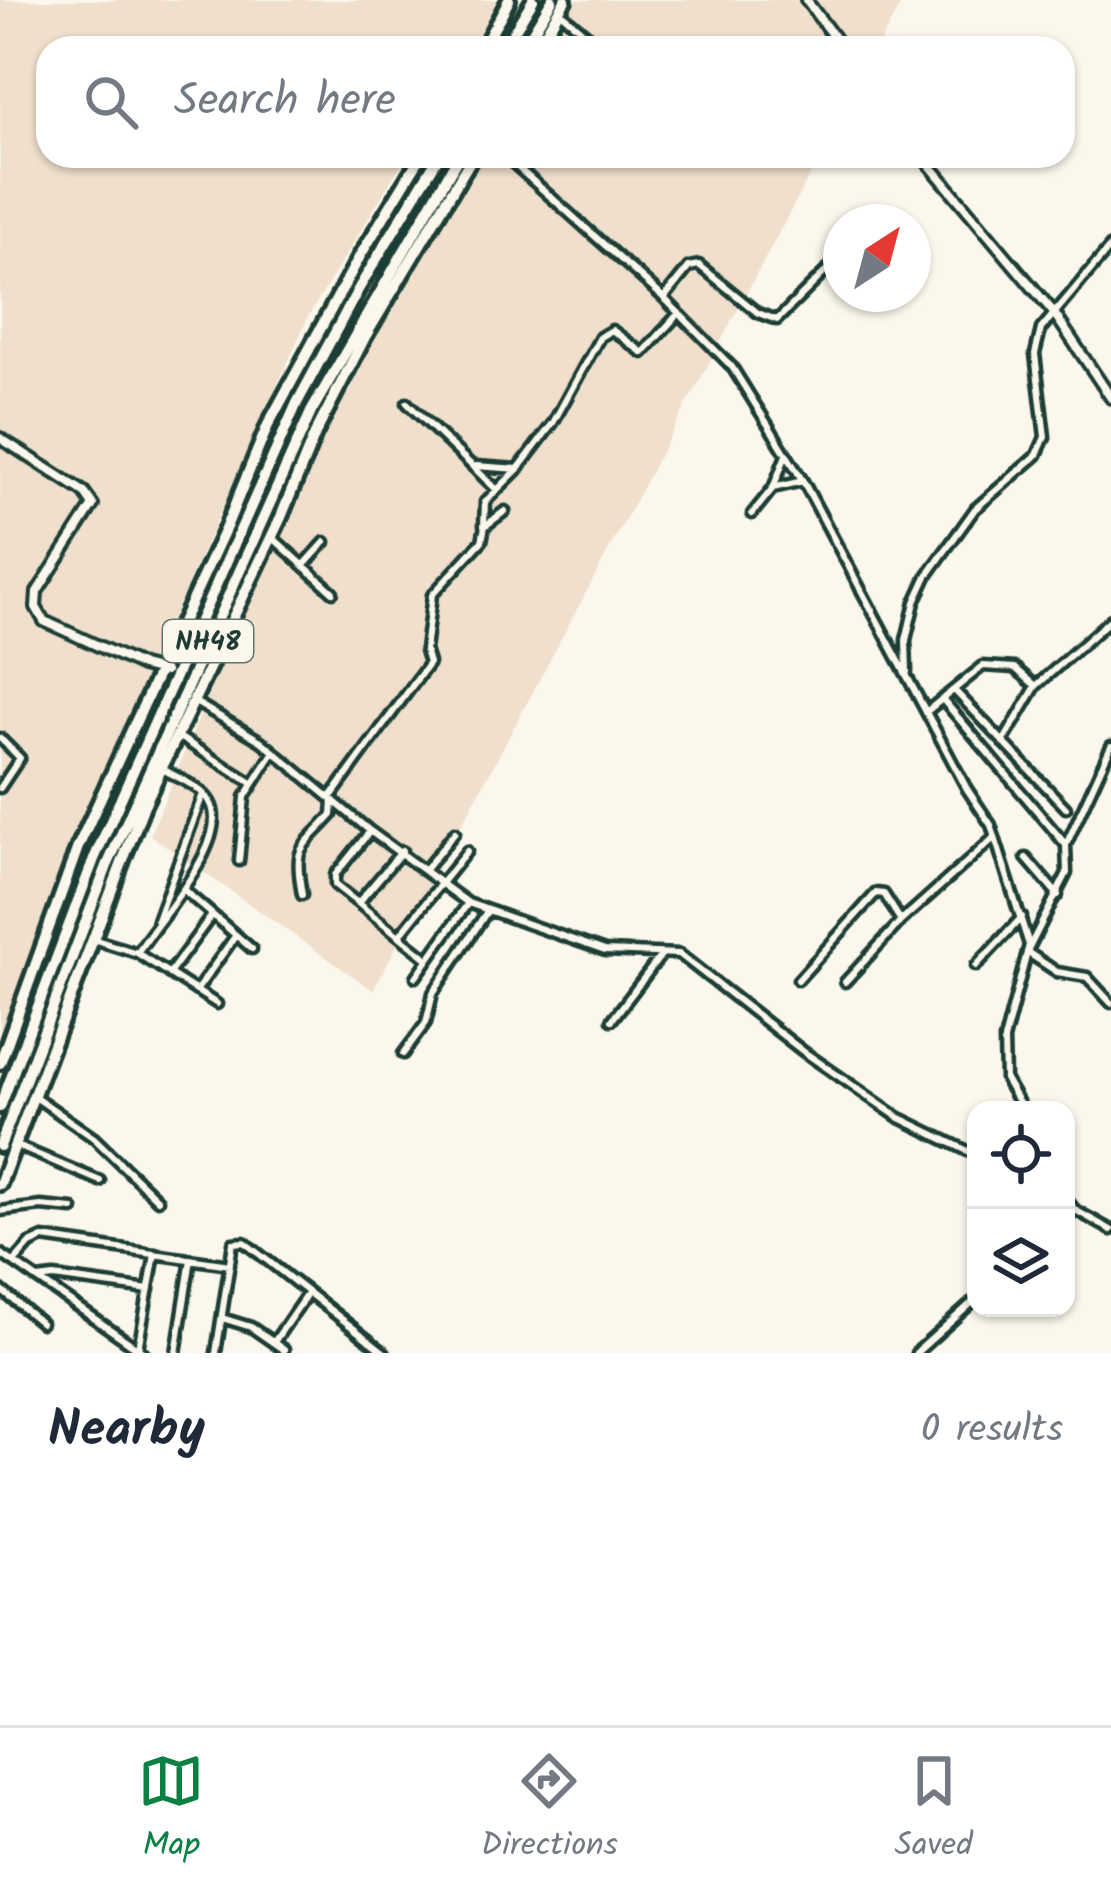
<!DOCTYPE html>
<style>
:root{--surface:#fff;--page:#f2f2f3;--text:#1f2937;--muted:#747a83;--line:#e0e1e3;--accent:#0b8043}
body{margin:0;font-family:Kalam,sans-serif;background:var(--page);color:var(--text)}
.controls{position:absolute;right:36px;bottom:36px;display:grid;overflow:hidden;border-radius:24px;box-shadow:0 3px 9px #0004}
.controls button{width:108px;height:108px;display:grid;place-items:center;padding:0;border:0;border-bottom:3px solid var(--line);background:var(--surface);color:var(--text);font:60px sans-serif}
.compass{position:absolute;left:823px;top:204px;width:108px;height:108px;border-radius:50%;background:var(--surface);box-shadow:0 3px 9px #0004;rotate:36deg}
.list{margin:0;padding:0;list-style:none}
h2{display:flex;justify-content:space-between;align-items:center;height:156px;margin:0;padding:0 48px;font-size:51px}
h2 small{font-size:39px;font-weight:400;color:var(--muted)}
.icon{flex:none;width:66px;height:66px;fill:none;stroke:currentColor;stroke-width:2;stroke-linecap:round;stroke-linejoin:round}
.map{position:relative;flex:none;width:1111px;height:1353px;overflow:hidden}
.search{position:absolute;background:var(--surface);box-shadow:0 3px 9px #0004;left:36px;right:36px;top:36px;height:132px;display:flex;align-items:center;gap:30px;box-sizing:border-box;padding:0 42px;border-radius:36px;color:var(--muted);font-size:45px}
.sheet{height:372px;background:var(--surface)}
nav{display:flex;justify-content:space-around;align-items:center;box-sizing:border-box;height:168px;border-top:3px solid var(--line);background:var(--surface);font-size:33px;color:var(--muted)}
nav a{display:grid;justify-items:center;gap:6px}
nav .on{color:var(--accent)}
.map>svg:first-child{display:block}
.built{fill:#efdfcc}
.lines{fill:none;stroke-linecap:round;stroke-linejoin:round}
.minor-casing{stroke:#1f3d34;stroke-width:15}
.tertiary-casing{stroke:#1f3d34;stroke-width:16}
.trunk-casing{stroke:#1f3d34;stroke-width:20}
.minor{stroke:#fbf7ec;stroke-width:6}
.tertiary{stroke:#fbf7ec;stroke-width:8}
.trunk{stroke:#fbf7ec;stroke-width:10}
.labels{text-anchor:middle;stroke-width:9;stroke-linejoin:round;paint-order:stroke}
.shield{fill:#fbf7ec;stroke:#61756b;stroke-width:3}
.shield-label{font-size:27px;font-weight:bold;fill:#1f3d34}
</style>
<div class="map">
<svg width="1111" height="1353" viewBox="0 0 1111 1353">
<rect width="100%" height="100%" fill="#fbf7ec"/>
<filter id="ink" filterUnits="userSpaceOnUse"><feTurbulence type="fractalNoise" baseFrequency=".00833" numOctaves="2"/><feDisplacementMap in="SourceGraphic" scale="24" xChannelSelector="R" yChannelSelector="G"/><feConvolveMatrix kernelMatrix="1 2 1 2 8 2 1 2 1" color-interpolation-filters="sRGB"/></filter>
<g filter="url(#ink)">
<path class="built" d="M0,0H500L471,48H48V156H406L308,317L119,737L0,1046Z
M569,0H903L877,48H542Z
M481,156H820L373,990L150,835L309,455L383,313L442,226Z"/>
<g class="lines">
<g class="minor-casing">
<path id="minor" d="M559,11L602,48
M505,156L664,298L732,367L803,481L967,789L991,825L1029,945L1004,1040L1005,1079L1023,1110
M664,298L689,267L699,265L758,313L777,320L841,256
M407,403L496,489
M476,466L518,469
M773,488L803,481
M752,514L773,488L786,455
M484,526L485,502L518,469L553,423L600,337L612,330L643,353L679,313
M272,537L333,592
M305,564L325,542
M907,672L906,640L915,602L927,576L975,509L1037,455L1045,437L1035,354L1041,329L1111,246
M956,692L1066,808
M944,701L1066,845L1067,873L1027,952L1057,972L1087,977L1111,1003
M195,702L261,741L370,831L468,903L605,951L679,954L804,1052L898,1117L976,1155
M926,712L983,666L1015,668L1036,686
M179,737L252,783
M0,738L20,758L0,788
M1003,742L1036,686L1111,619
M330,798L429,663L425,650L432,595L482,541L485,526L505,511
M370,831L335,875V885L428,959
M1066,845L1111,746
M1026,858L1058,895
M239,861L245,797L273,753
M424,871L455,832
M185,891L252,949
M302,895C293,844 300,851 332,815L333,800
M358,903L402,851
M157,920L203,794
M399,936L467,851
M93,939L137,953L217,1004
M137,953C157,921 232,841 210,802C202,787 177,778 163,769
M976,966L1022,917
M169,974L212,915
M416,977L468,903
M798,980L876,893L884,894L901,921
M845,982L901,921L995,837
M196,991L236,935
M612,1020L662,954
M403,1054L426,1023L433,993L488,910
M34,1096L94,1138L158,1200
M15,1145L100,1181
M1066,1199L1075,1210L1111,1230
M0,1211L41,1206L73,1209
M1066,1218L1075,1210
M0,1253L144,1353
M14,1262L30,1244L43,1238L230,1265
M38,1279L54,1277L149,1290
M0,1289L41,1323
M222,1318L251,1327L284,1350
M274,1342L307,1294
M138,1349L155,1254
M176,1353L191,1259
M216,1353L233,1243L244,1242L385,1353
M916,1353L976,1299"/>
</g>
<g class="tertiary-casing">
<path id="tertiary" d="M806,0L842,48
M922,156L1054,313L1111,398
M0,438L84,492L93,505L37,592L36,607L44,621L142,666L165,672"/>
</g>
<g class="trunk-casing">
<path id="trunk" d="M483,48L509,0
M504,48L533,0
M523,48L552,0
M537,48L565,0
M0,1063L78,847L226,527L268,425L360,256L421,156
M0,1107L94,859L297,403L359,288L439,156
M0,1146L107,866L311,412L459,156
M0,1184L144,805L281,517L315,434L365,337L473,156"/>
</g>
<use href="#minor" class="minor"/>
<use href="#tertiary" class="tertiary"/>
<use href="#trunk" class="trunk"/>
</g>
</g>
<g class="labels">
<rect class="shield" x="163" y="620" width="90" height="42" rx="9"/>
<g class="shield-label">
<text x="208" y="650">NH48</text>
</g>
</g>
</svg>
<div class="controls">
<button><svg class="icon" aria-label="locate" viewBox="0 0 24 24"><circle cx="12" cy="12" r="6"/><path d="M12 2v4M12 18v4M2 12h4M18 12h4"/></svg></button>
<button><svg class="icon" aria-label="layers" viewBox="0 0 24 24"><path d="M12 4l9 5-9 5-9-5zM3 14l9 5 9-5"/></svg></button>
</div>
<svg class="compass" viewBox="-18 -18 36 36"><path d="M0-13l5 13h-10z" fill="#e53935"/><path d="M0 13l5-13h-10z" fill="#747a83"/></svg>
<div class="search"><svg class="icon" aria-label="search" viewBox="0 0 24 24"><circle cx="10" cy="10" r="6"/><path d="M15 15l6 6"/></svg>Search here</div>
</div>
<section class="sheet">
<h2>Nearby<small>0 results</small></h2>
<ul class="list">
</ul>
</section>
<nav>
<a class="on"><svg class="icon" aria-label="map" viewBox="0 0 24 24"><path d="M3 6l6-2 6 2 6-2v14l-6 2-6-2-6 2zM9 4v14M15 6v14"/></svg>Map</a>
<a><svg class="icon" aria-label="directions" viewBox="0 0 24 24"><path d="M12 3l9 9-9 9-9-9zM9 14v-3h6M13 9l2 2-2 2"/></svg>Directions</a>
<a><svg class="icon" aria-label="saved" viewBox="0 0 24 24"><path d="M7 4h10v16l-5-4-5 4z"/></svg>Saved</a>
</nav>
